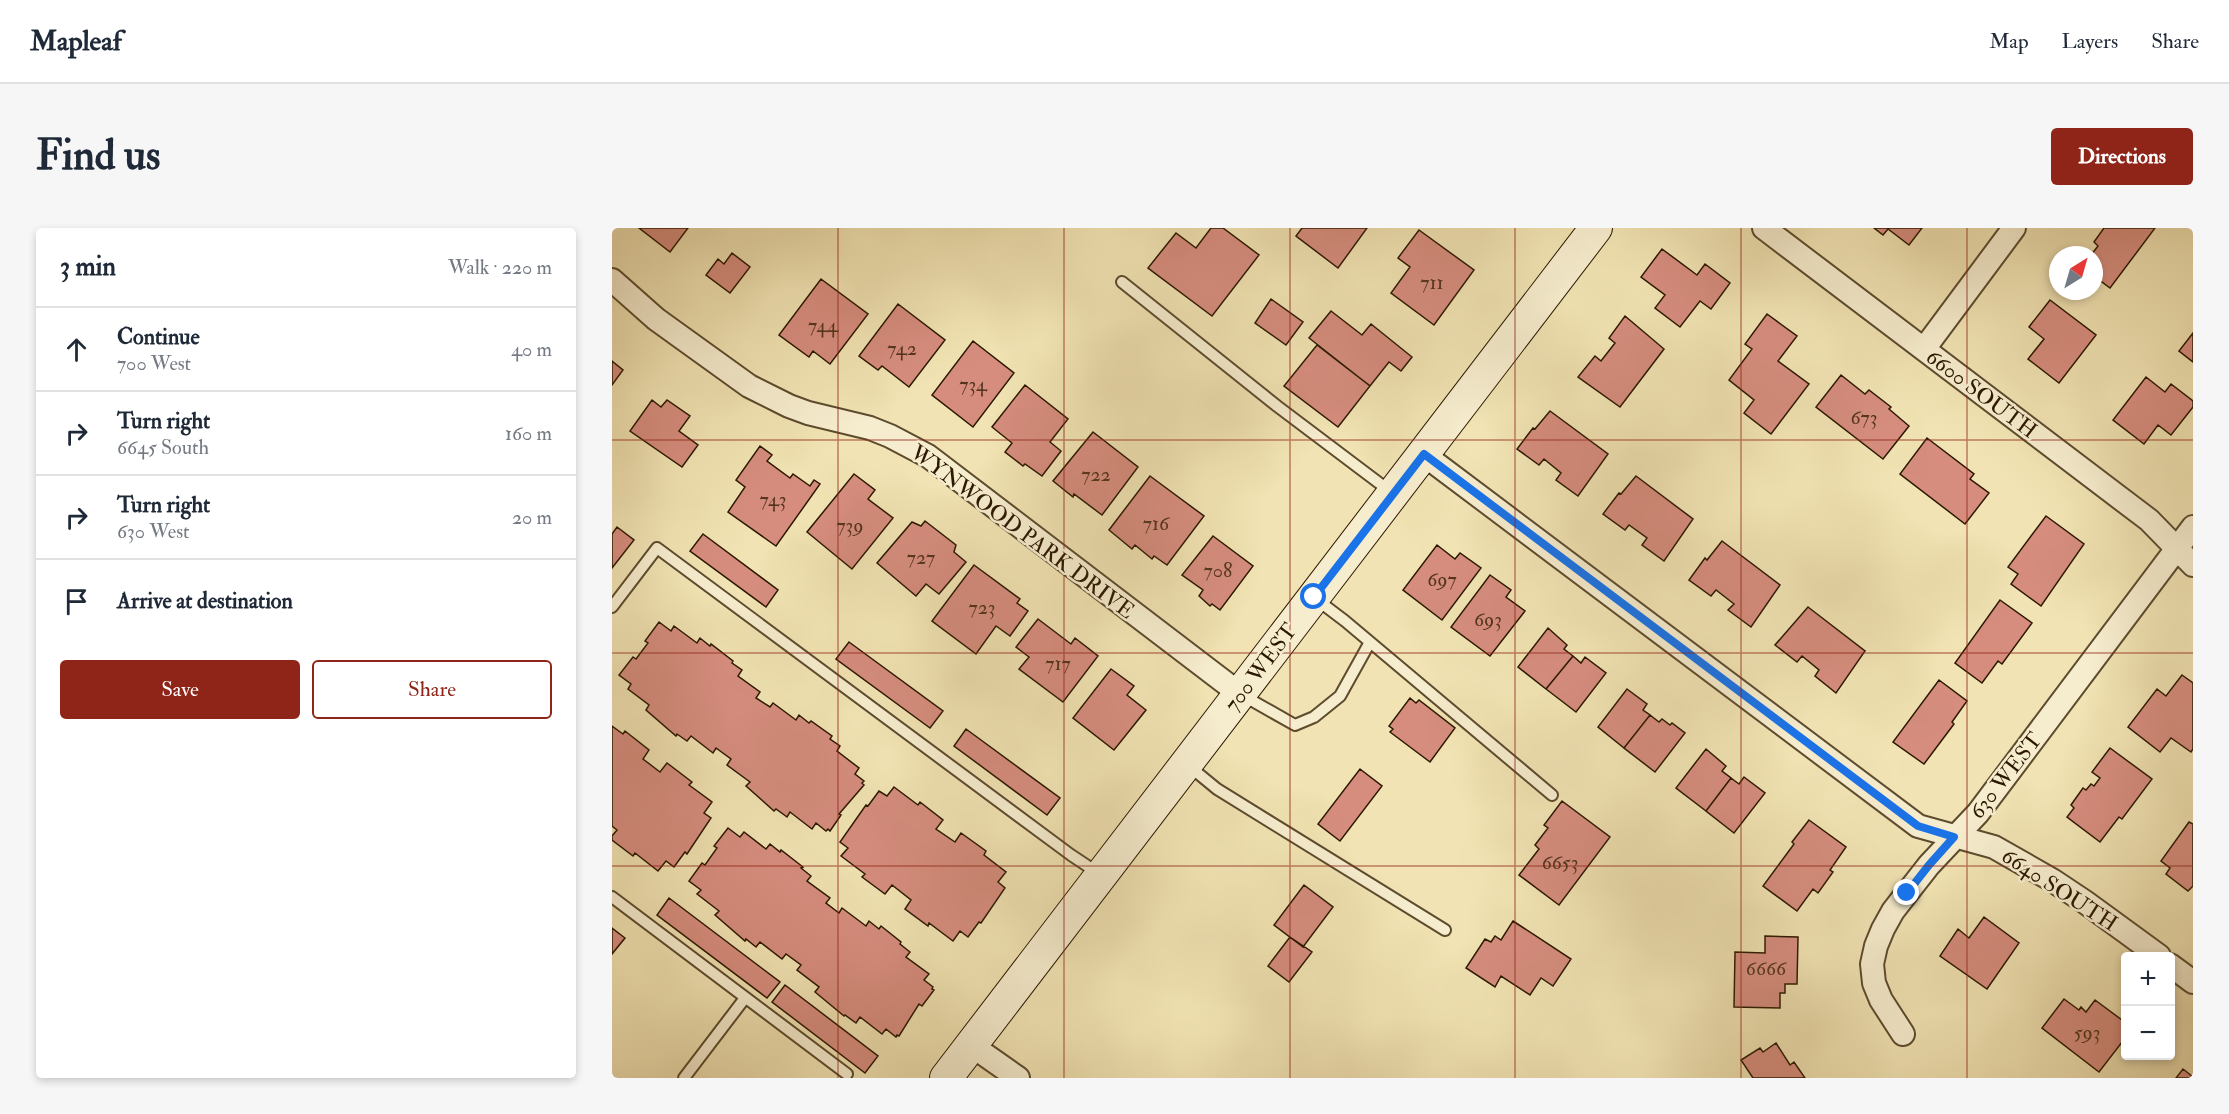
<!DOCTYPE html>
<meta charset="utf-8">
<style>
:root{--surface:#fff;--page:#f6f6f7;--text:#1f2937;--muted:#747a83;--line:#e0e1e3;--accent:#8f2418}
body{margin:0;font-family:"IM FELL Double Pica",serif;background:var(--page);color:var(--text)}
.controls{position:absolute;right:18px;bottom:18px;display:grid;overflow:hidden;border-radius:6px;box-shadow:0 3px 9px #0003}
.controls button{width:54px;height:54px;display:grid;place-items:center;padding:0;border:0;border-bottom:2px solid var(--line);background:var(--surface);color:var(--text);font:30px sans-serif}
.compass{position:absolute;left:1437px;top:18px;width:54px;height:54px;border-radius:50%;background:var(--surface);box-shadow:0 3px 9px #0003;rotate:37deg}
.stop{position:absolute;width:18px;height:18px;margin:-14px;border:4px solid #1a73e8;border-radius:50%;background:#fff}
.stop.end{background:#1a73e8;border-color:#fff;box-shadow:0 2px 6px #0008}
.list{margin:0;padding:0;list-style:none}
h2{display:flex;justify-content:space-between;align-items:center;height:78px;margin:0;padding:0 24px;font-size:26px}
h2 small{font-size:20px;font-weight:400;color:var(--muted)}
.list li{display:grid;grid-template-columns:39px 1fr auto;gap:18px;align-items:center;box-sizing:border-box;height:84px;padding:0 24px;border-top:2px solid var(--line)}
.list b{display:block;font-size:22px;white-space:nowrap}
.list p{margin:0;font-size:20px;white-space:nowrap;color:var(--muted)}
.list em{font-size:20px;font-style:normal;color:var(--muted)}
.actions{display:flex;gap:12px;padding:18px 24px}
.actions a{flex:1;padding:14px 0;border:2px solid var(--accent);border-radius:6px;text-align:center;font-size:21px;color:var(--accent)}
.actions .main{background:var(--accent);color:#fff}
.icon{flex:none;width:33px;height:33px;fill:none;stroke:currentColor;stroke-width:2;stroke-linecap:round;stroke-linejoin:round}
.map{position:relative;flex:none;width:1581px;height:850px;overflow:hidden;border-radius:6px}
header{display:flex;align-items:center;gap:36px;box-sizing:border-box;height:84px;padding:0 30px;background:var(--surface);border-bottom:2px solid var(--line)}
header strong{font-size:28px}
nav{display:flex;gap:33px;margin-inline-start:auto;font-size:21px}
.intro{display:flex;align-items:center;justify-content:space-between;box-sizing:border-box;height:144px;padding:0 36px}
h1{margin:0;font-size:42px}
.button{padding:15px 27px;border-radius:6px;background:var(--accent);color:#fff;font-size:21px;font-weight:700}
main{display:flex;gap:36px;padding:0 36px}
aside{flex:1;background:var(--surface);border-radius:6px;box-shadow:0 3px 9px #0003}
.map>svg:first-child{display:block}
.building{fill:#d68d7e;stroke:#2c1801;stroke-width:1.5}
.lines{fill:none;stroke-linecap:round;stroke-linejoin:round}
.service-casing{stroke:#5d4b2e;stroke-width:14}
.minor-casing{stroke:#5d4b2e;stroke-width:26}
.secondary-casing{stroke:#2c1801;stroke-width:34}
.service{stroke:#f6edce;stroke-width:10}
.minor{stroke:#f6edce;stroke-width:22}
.secondary{stroke:#f6edce;stroke-width:32}
.route{stroke:#1a73e8;stroke-width:8}
.grid{fill:none;stroke:#8f2418;stroke-width:1.5;stroke-opacity:0.55}
.labels{text-anchor:middle;stroke-width:5;stroke-linejoin:round;paint-order:stroke}
.number-label{font-size:20px;fill:#563520}
.street-label{font-size:22px;fill:#2c1801;stroke:#f6edce}
</style>
<header>
<strong>Mapleaf</strong>
<nav><a>Map</a><a>Layers</a><a>Share</a></nav>
</header>
<div class="intro"><h1>Find us</h1><a class="button">Directions</a></div>
<main>
<aside>
<h2>3 min<small>Walk · 220 m</small></h2>
<ul class="list">
<li><svg class="icon" aria-label="ahead" viewBox="0 0 24 24"><path d="M12 20V5M6 11l6-6 6 6"/></svg><div><b>Continue</b><p>700 West</p></div><em>40 m</em></li>
<li><svg class="icon" aria-label="right" viewBox="0 0 24 24"><path d="M7 20v-9h11M14 6l5 5-5 5"/></svg><div><b>Turn right</b><p>6645 South</p></div><em>160 m</em></li>
<li><svg class="icon" aria-label="right" viewBox="0 0 24 24"><path d="M7 20v-9h11M14 6l5 5-5 5"/></svg><div><b>Turn right</b><p>630 West</p></div><em>20 m</em></li>
<li><svg class="icon" aria-label="arrive" viewBox="0 0 24 24"><path d="M6 21V4h12l-3 4 3 4H6"/></svg><div><b>Arrive at destination</b></div></li>
</ul>
<div class="actions"><a class="main">Save</a><a>Share</a></div>
</aside>
<div class="map">
<svg width="1581" height="850" viewBox="0 0 1581 850">
<rect width="100%" height="100%" fill="#f1e3b3"/>
<filter id="stains"><feTurbulence type="fractalNoise" baseFrequency=".00333" numOctaves="4"/><feColorMatrix values="0 0 0 0 .2 0 0 0 0 .09 0 0 0 0 .02 0 0 0 .5 -.17"/></filter>
<radialGradient id="worn" r=".72"><stop offset=".6" stop-color="#630" stop-opacity="0"/><stop offset="1" stop-color="#630" stop-opacity=".3"/></radialGradient>
<path class="building" d="M27,0H76L58,24Z
M599,0H611L647,27L600,88L536,40L564,5L584,20Z
M690,0H755L726,40L684,8Z
M1262,0H1310L1297,17L1276,1L1271,7Z
M1492,0H1543L1498,60L1482,48V27H1479L1486,18L1482,14Z
M807,2L862,42L822,97L779,65L798,39L786,30Z
M1050,21L1085,47L1093,36L1118,55L1099,81L1088,73L1068,99L1043,80L1053,67L1029,49Z
M120,25L138,39L118,65L94,47L106,31L112,36Z
M209,51L256,86L218,136L201,123L197,129L167,107Z
M659,71L691,94L674,117L643,95Z
M1438,72L1484,107L1447,155L1416,131L1432,111L1417,99Z
M286,76L333,112L297,159L270,138L266,142L247,128Z
M719,83L750,107L759,96L800,129L789,143L777,134L758,158L697,110Z
M1155,86L1185,108L1166,133L1197,156L1159,206L1132,185L1142,172L1117,152L1140,121L1133,116Z
M1013,88L1052,121L1008,179L966,149L983,128L989,133L1003,115L997,110Z
M1581,105V134L1567,123Z
M361,113L402,145L361,199L320,167Z
M705,117L758,158L726,199L672,158Z
M0,133L11,142L0,157Z
M1229,147L1253,166L1257,162L1279,179L1277,181L1297,198L1271,231L1204,179Z
M1534,149L1553,164L1559,156L1581,173V179L1559,207L1546,197L1532,216L1501,192Z
M413,157L456,191L438,214L449,223L430,248L413,236L411,238L393,224L400,215L380,199Z
M40,172L49,179L55,172L78,188L67,203L86,217L70,239L18,203Z
M938,183L996,226L966,268L944,252L949,245L932,231L927,237L905,221L921,200L923,201Z
M481,204L526,239L490,287L462,266L461,269L441,253Z
M1315,210L1362,246L1358,251L1377,265L1353,296L1288,246Z
M148,218L160,227L155,233L178,250L181,246L198,258L202,252L208,256L164,318L116,284L133,259L124,252Z
M242,246L263,262L256,271L281,290L240,341L195,304Z
M538,248L592,288L555,337L542,328L540,331L523,317L520,321L497,302Z
M1024,248L1081,291L1052,333L1030,317L1035,310L1017,297L1013,302L991,286L1007,265L1009,266Z
M1434,288L1472,316L1429,378L1399,356L1406,346L1396,339Z
M313,293L344,317L342,324L354,334L327,366L314,356L304,368L265,335L300,294L309,298Z
M5,299L22,312L0,340V306Z
M91,306L166,362L154,379L78,323Z
M601,308L641,338L608,382L600,376L598,378L587,368L591,362L570,347Z
M1110,313L1168,357L1139,399L1116,382L1122,376L1104,362L1099,368L1077,352L1093,330L1095,332Z
M825,317L843,331L848,325L869,340L830,392L791,362Z
M362,337L408,371L405,375L416,383L398,408L384,398L364,426L320,393Z
M878,347L899,362L894,369L913,383L878,428L839,399Z
M1388,372L1420,395L1390,436L1386,433L1370,455L1343,435Z
M1196,379L1253,423L1224,465L1203,448L1207,442L1190,428L1185,434L1163,417Z
M426,391L459,416L463,410L486,428L451,474L407,441L417,429L404,419Z
M47,394L59,403L62,398L85,415L88,410L98,418L99,416L121,433L120,435L130,442L126,448L148,464L144,470L158,479L161,475L184,492L187,487L197,495L199,493L220,508L218,511L228,518L225,523L247,540L243,546L252,553L250,555L252,557L227,586L229,587L218,603L216,601L214,603L204,595L200,601L178,584L175,589L164,581L162,583L134,558L138,554L115,537L119,531L104,520L101,525L79,508L75,513L65,506L64,508L34,482L37,477L16,461L19,456L7,447L21,429L24,431L36,415L33,413Z
M936,400L955,417L952,421L961,428L934,461L906,439Z
M237,414L331,483L318,500L224,431Z
M961,428L969,435L973,429L994,445L964,484L934,461Z
M499,441L522,458L515,467L534,482L502,522L461,490Z
M1570,447L1581,455V521L1579,524L1559,510L1548,524L1516,499L1545,461L1554,468Z
M1327,452L1355,473L1340,494L1342,496L1312,536L1281,514Z
M1015,461L1035,476L1031,482L1038,487L1012,520L986,499Z
M798,470L804,475L807,472L843,500L818,534L778,504L781,501L777,498Z
M1038,487L1047,494L1050,491L1058,497L1060,495L1073,505L1043,544L1012,520Z
M0,498L11,506L13,503L37,522L31,531L48,544L55,535L80,554L77,557L100,574L92,585L99,590L75,626L73,624L62,639L54,633L46,643L23,625L21,628L0,612V608L5,602L0,598Z
M354,501L448,570L435,587L342,518Z
M1498,520L1540,551L1510,591L1507,589L1488,614L1455,589L1462,580L1459,577L1471,560L1474,562L1479,556L1482,558L1488,550L1480,544Z
M1094,521L1114,538L1110,543L1119,550L1094,583L1064,560Z
M748,541L770,558L728,613L706,596Z
M1132,549L1153,565L1122,605L1094,583L1119,550L1127,556Z
M282,559L306,577L308,574L331,592L324,601L343,614L349,605L374,623L372,627L394,644L386,654L393,660L369,695L367,694L356,709L348,703L341,713L317,695L316,698L293,681L299,672L280,657L273,666L250,649L253,646L229,628L236,620L228,614L254,577L256,578L267,563L275,568Z
M950,573L998,609L947,677L907,647L927,621L923,617L936,600L932,597Z
M1197,592L1234,619L1218,642L1221,644L1206,665L1201,661L1185,683L1151,658L1182,616L1180,614Z
M1577,594L1581,596V658L1576,663L1554,646L1558,640L1549,633Z
M116,600L128,609L132,604L154,621L158,616L168,624L169,622L191,639L189,640L199,648L195,653L218,670L214,675L227,685L230,680L254,698L257,693L267,701L269,698L289,714L288,716L298,724L294,729L317,746L312,752L321,759L320,761L322,762L310,778L307,776L287,808L285,807L284,809L274,801L270,806L248,789L244,795L233,787L232,788L203,764L207,759L185,742L189,737L174,726L170,731L148,714L144,719L134,711L133,713L103,687L107,683L85,666L89,662L77,653L90,635L93,637L105,620L102,618Z
M692,657L721,679L691,719L662,697Z
M57,670L168,754L155,770L45,687Z
M1372,689L1407,715L1375,761L1328,728L1346,701L1357,710Z
M901,693L959,731L941,758L929,750L918,767L889,748L883,759L854,740L873,711L879,714L883,708L889,712Z
M0,700L13,710L0,726Z
M1153,708L1186,709L1185,756H1173V765H1168V780L1122,779L1123,724L1153,725Z
M678,709L700,724L677,754L656,738Z
M173,757L266,828L253,845L160,774Z
M1452,771L1467,782L1469,779L1474,784L1483,772L1514,795V809L1487,844L1430,800Z
M1164,815L1178,837L1182,834L1193,850H1141L1129,832L1148,820L1151,824Z
M1571,841L1581,849V850H1564Z"/>
<g class="lines">
<g class="service-casing">
<path id="service" d="M510,54L665,178L779,264
M704,371L733,393L940,567
M0,379L45,320L459,627L486,645
M630,467L683,497L702,489L728,468L758,414
M577,538L605,561L833,702
M0,669L235,846
M72,850L133,770"/>
</g>
<g class="minor-casing">
<path id="minor" d="M1152,0L1537,292L1581,337
M0,52L44,91L137,158L177,178L196,185L258,200L278,208L316,228L628,466
M1312,121L1402,0
M811,226L1306,598L1382,619L1440,652L1473,674L1547,728
M1558,737L1581,754
M1291,806L1269,772L1262,755L1260,736L1264,718L1271,701L1281,683L1317,637L1366,585L1581,299
M359,817L406,850"/>
</g>
<g class="secondary-casing">
<path id="secondary" d="M334,850L984,0"/>
</g>
<use href="#service" class="service"/>
<use href="#minor" class="minor"/>
<use href="#secondary" class="secondary"/>
</g>
<g class="lines">
<path class="route" d="M702,369L812,226L1306,598L1342,609L1317,637L1295,665"/>
</g>
<path class="grid" d="M226,0V850M452,0V850M678,0V850M903,0V850M1129,0V850M1355,0V850M0,212H1581M0,425H1581M0,638H1581"/>
<g class="labels">
<g class="number-label">
<text x="820" y="61">711</text>
<text x="211" y="104">744</text>
<text x="290" y="127">742</text>
<text x="361" y="163">734</text>
<text x="1252" y="196">673</text>
<text x="484" y="253">722</text>
<text x="161" y="278">743</text>
<text x="544" y="302">716</text>
<text x="238" y="304">739</text>
<text x="309" y="336">727</text>
<text x="606" y="349">708</text>
<text x="830" y="358">697</text>
<text x="370" y="386">723</text>
<text x="876" y="398">693</text>
<text x="446" y="442">717</text>
<text x="948" y="641">6653</text>
<text x="1154" y="747">6666</text>
<text x="1475" y="811">593</text>
</g>
<g class="street-label">
<text transform="translate(1370 165) rotate(37)" y="8">6600 SOUTH</text>
<text transform="translate(411 303) rotate(37)" y="8">WYNWOOD PARK DRIVE</text>
<text transform="translate(648 439) rotate(-53)" y="8">700 WEST</text>
<text transform="translate(1393 547) rotate(-52)" y="8">630 WEST</text>
<text transform="translate(1448 661) rotate(33)" y="8">6640 SOUTH</text>
</g>
</g>
<rect width="100%" height="100%" filter="url(#stains)"/>
<rect width="100%" height="100%" fill="url(#worn)"/>
</svg>
<div class="controls">
<button>+</button>
<button>−</button>
</div>
<svg class="compass" viewBox="-18 -18 36 36"><path d="M0-13l5 13h-10z" fill="#e53935"/><path d="M0 13l5-13h-10z" fill="#747a83"/></svg>
<div class="stop" style="left:702px;top:369px"></div>
<div class="stop end" style="left:1295px;top:665px"></div>
</div>
</main>
